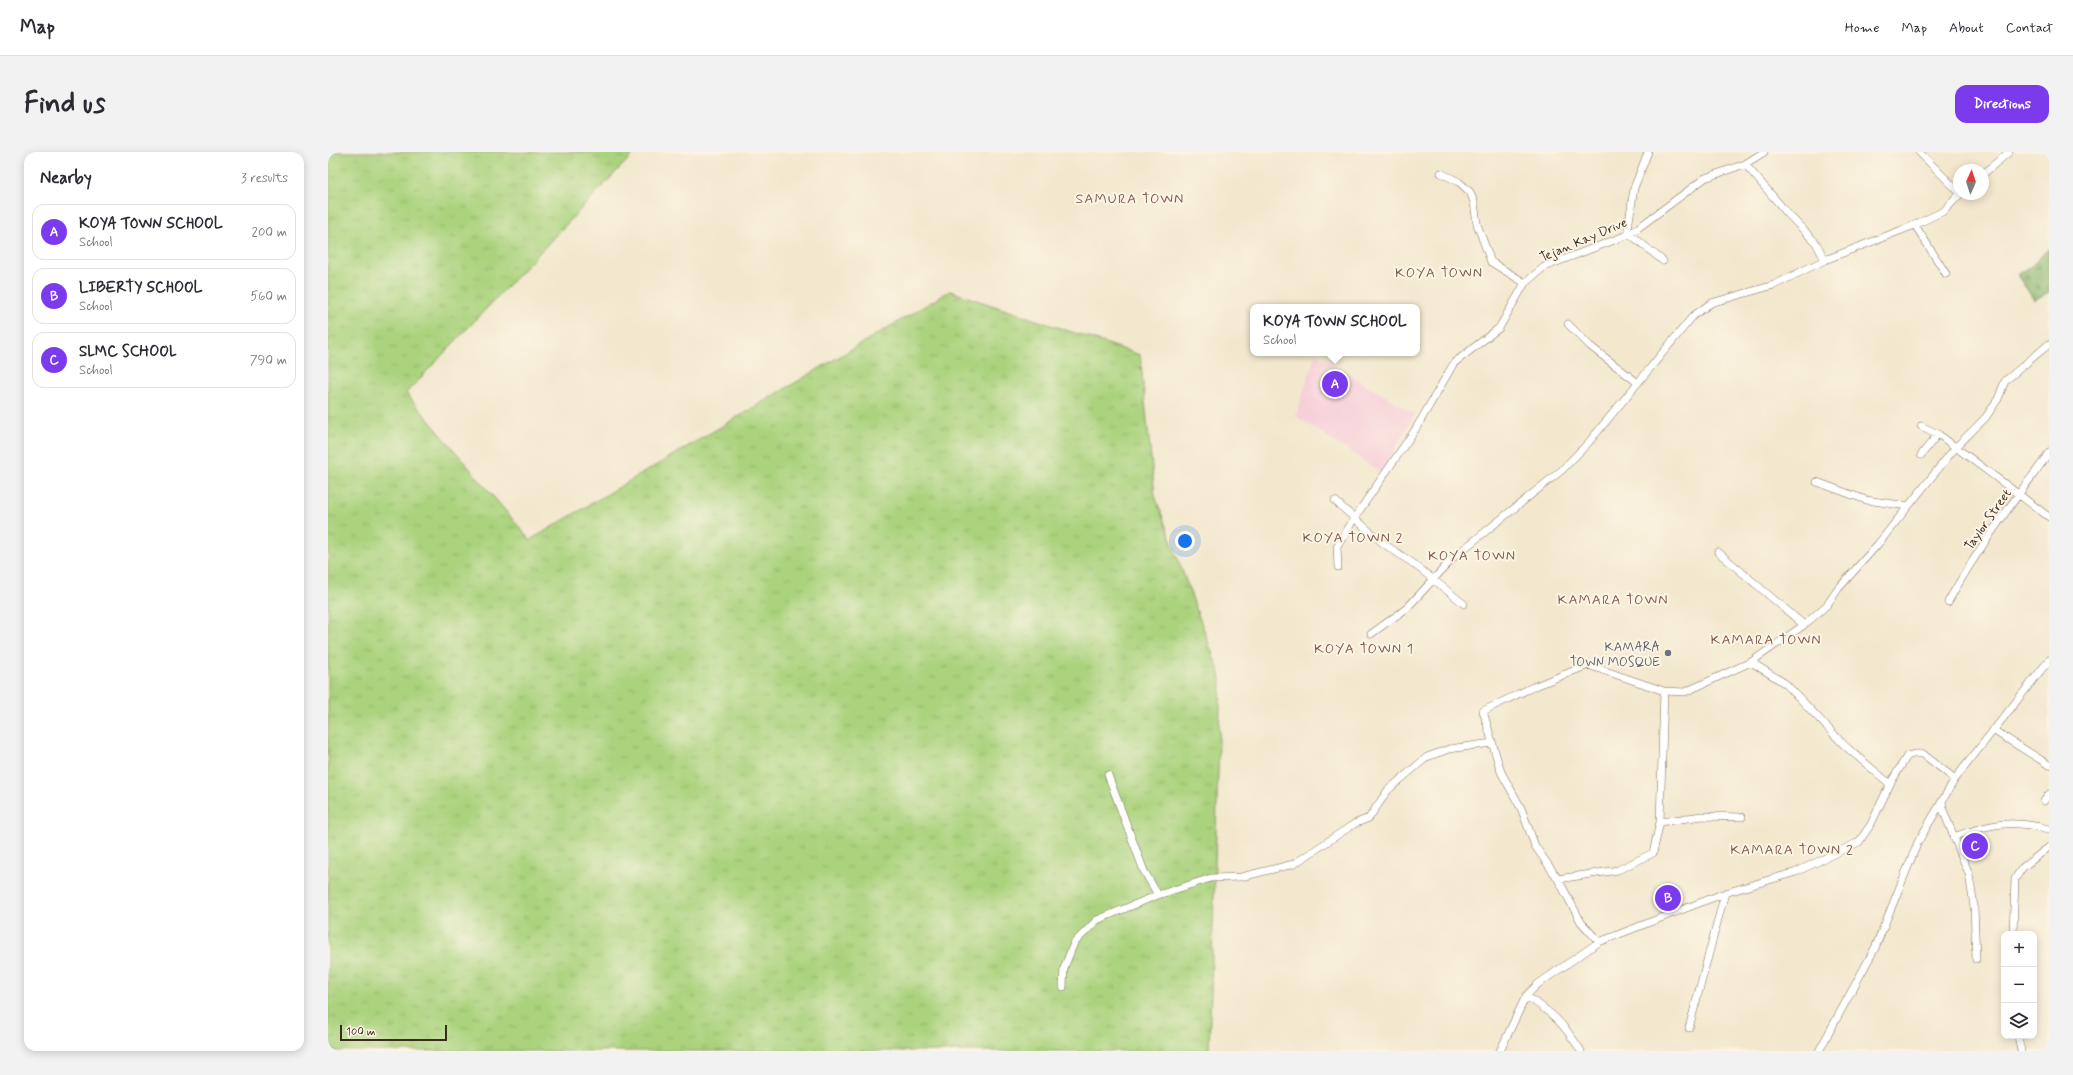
<!DOCTYPE html>
<meta charset="utf-8">
<style>
:root{--surface:#fff;--page:#f2f2f3;--text:#2b2b33;--muted:#7c7c81;--line:#e1e1e2;--accent:#7c3aed}
body{margin:0;font-family:Mynerve,sans-serif;background:var(--page);color:var(--text)}
.controls{position:absolute;right:12px;bottom:12px;display:grid;overflow:hidden;border-radius:8px;box-shadow:0 2px 10px #0003}
.controls button{width:36px;height:36px;display:grid;place-items:center;padding:0;border:0;border-bottom:1px solid var(--line);background:var(--surface);color:var(--text);font:20px sans-serif}
.compass{position:absolute;left:1625px;top:12px;width:36px;height:36px;border-radius:50%;background:var(--surface);box-shadow:0 2px 10px #0003;rotate:3deg}
.scale{position:absolute;left:12px;bottom:10px;width:107px;box-sizing:border-box;padding-left:4px;border:2px solid #3b2a1e;border-top:0;font-size:11px;line-height:14px;white-space:nowrap;color:#3b2a1e;-webkit-text-stroke:3px #fcf5e5;paint-order:stroke}
.you{position:absolute;left:857px;top:389px;width:14px;height:14px;margin:-10px;border:3px solid #fff;border-radius:50%;background:#1a73e8;box-shadow:0 0 0 6px #1a73e833}
.badge{display:grid;place-items:center;width:26px;height:26px;border-radius:50%;background:var(--accent);color:#fff;font-size:13px;font-weight:700}
.pin{position:absolute;translate:-50% -50%;border:2px solid #fff;box-shadow:0 1px 4px #0006}
.popup{position:absolute;left:922px;top:152px;width:170px;height:52px;box-sizing:border-box;display:grid;place-content:center;border-radius:8px;background:var(--surface);filter:drop-shadow(0 1px 3px #0005);font-size:13px;white-space:nowrap;color:var(--muted)}
.popup b{font-size:15px;color:var(--text)}
.popup::after{content:'';position:absolute;left:50%;top:100%;margin-left:-8px;border:8px solid transparent;border-top-color:var(--surface)}
.list{margin:0;padding:0;list-style:none}
h2{display:flex;justify-content:space-between;align-items:center;height:52px;margin:0;padding:0 16px;font-size:17px}
h2 small{font-size:13px;font-weight:400;color:var(--muted)}
.list li{display:grid;grid-template-columns:26px 1fr auto;gap:12px;align-items:center;box-sizing:border-box;height:56px;margin:0 8px 8px;padding:0 8px;border:1px solid var(--line);border-radius:12px}
.list b{display:block;font-size:15px;white-space:nowrap}
.list p{margin:0;font-size:13px;white-space:nowrap;color:var(--muted)}
.list em{font-size:13px;font-style:normal;color:var(--muted)}
.icon{flex:none;width:22px;height:22px;fill:none;stroke:currentColor;stroke-width:2;stroke-linecap:round;stroke-linejoin:round}
.map{position:relative;flex:none;width:1721px;height:899px;overflow:hidden;border-radius:12px}
header{display:flex;align-items:center;gap:24px;box-sizing:border-box;height:56px;padding:0 20px;background:var(--surface);border-bottom:1px solid var(--line)}
header strong{font-size:19px}
nav{display:flex;gap:22px;margin-inline-start:auto;font-size:14px}
.intro{display:flex;align-items:center;justify-content:space-between;box-sizing:border-box;height:96px;padding:0 24px}
h1{margin:0;font-size:28px}
.button{padding:10px 18px;border-radius:12px;background:var(--accent);color:#fff;font-size:14px;font-weight:700}
main{display:flex;gap:24px;padding:0 24px}
aside{flex:1;background:var(--surface);border-radius:12px;box-shadow:0 2px 10px #0003}
.map>svg:first-child{display:block}
.built{fill:#f6cfd9}
.grass{fill:url(#grass-tufts);stroke:#737e4e}
.forest{fill:url(#forest-firs);stroke:#627046}
.lines{fill:none;stroke-linecap:round;stroke-linejoin:round}
.minor-casing{stroke:#7b6c5c;stroke-width:8}
.minor{stroke:#fff;stroke-width:7}
.worship-dot{fill:#6b7280;stroke:#fcf5e5;stroke-width:1.5}
.labels{text-anchor:middle;stroke-width:4;stroke-linejoin:round;paint-order:stroke}
.street-label{font-size:13px;fill:#3b2a1e;stroke:#fcf5e5}
.worship-label{font-size:13px;fill:#5b616d;stroke:#fcf5e5;text-anchor:end}
.neighbourhood-label{font-size:14px;letter-spacing:1px;fill:#7e574d;stroke:#fcf5e5}
</style>
<header>
<strong>Map</strong>
<nav><a>Home</a><a>Map</a><a>About</a><a>Contact</a></nav>
</header>
<div class="intro"><h1>Find us</h1><a class="button">Directions</a></div>
<main>
<aside>
<h2>Nearby<small>3 results</small></h2>
<ul class="list">
<li><span class="badge">A</span><div><b>KOYA TOWN SCHOOL</b><p>School</p></div><em>200 m</em></li>
<li><span class="badge">B</span><div><b>LIBERTY SCHOOL</b><p>School</p></div><em>560 m</em></li>
<li><span class="badge">C</span><div><b>SLMC SCHOOL</b><p>School</p></div><em>790 m</em></li>
</ul>
</aside>
<div class="map">
<svg width="1721" height="899" viewBox="0 0 1721 899">
<defs>
<pattern id="grass-tufts" width="24" height="20" patternUnits="userSpaceOnUse"><rect width="24" height="20" fill="#abd37e"/><path d="M3 7l-1-3M5 7V3M7 7l1-3M15 17l-1-3M17 17v-4M19 17l1-3" fill="none" stroke="#94b56c"/></pattern>
<pattern id="forest-firs" width="22" height="20" patternUnits="userSpaceOnUse"><rect width="22" height="20" fill="#88b56d"/><path d="M5 1l3.5 6h-7zM16 11l3.5 6h-7z" fill="#709359"/></pattern>
</defs>
<rect width="100%" height="100%" fill="#fcf5e5"/>
<filter id="ink" filterUnits="userSpaceOnUse"><feTurbulence type="fractalNoise" baseFrequency=".025" numOctaves="2"/><feDisplacementMap in="SourceGraphic" scale="8" xChannelSelector="R" yChannelSelector="G"/><feConvolveMatrix kernelMatrix="1 2 1 2 8 2 1 2 1" color-interpolation-filters="sRGB"/></filter>
<filter id="wash" filterUnits="userSpaceOnUse"><feTurbulence type="fractalNoise" baseFrequency=".012" numOctaves="4" result="noise"/><feDisplacementMap in="SourceGraphic" scale="16" xChannelSelector="R" yChannelSelector="G"/><feGaussianBlur stdDeviation="0.9" result="paint"/><feColorMatrix in="noise" values="0 0 0 0 0 0 0 0 0 0 0 0 0 0 0 0 0 1.4 0 .05"/><feComposite in="paint" operator="in"/></filter>
<g filter="url(#wash)">
<rect width="100%" height="100%" fill="#f3e8ce"/>
<path class="built" d="M987,202L1087,262L1053,321L968,264Z"/>
<path class="grass" d="M0,0H307L78,241L202,388L622,139L812,203L827,344L893,525L881,899H0Z"/>
<path class="forest" d="M1721,96V140L1706,148L1689,123L1703,114Z"/>
</g>
<g filter="url(#ink)">
<g class="lines">
<g class="minor-casing">
<path id="minor" d="M1320,0L1306,36L1300,76L1302,82L1335,109
M1591,0L1631,40
M1417,12L1459,61L1488,91L1497,108
M1113,21L1131,30L1142,40L1146,50L1149,72L1163,110L1197,131
M1655,22L1681,0
M1587,73L1618,122
M1240,172L1262,194L1310,231
M1593,274L1610,282L1721,365
M1593,303L1610,282
M1489,330L1538,348L1580,354
M1007,349L1056,392L1086,412L1136,452
M1390,400L1476,473
M1010,415L1009,395L1027,365L1087,278L1126,211L1171,176L1197,131L1216,115L1302,82L1377,26L1417,12L1436,0
M1620,450C1641,412 1665,377 1691,342C1701,328 1712,315 1721,300
M1043,482L1079,456L1127,404L1234,318L1261,290L1365,164L1383,151L1446,133L1497,108L1584,74L1616,59L1632,42
M1423,510L1458,532L1517,594L1562,632
M1665,578L1721,613
M780,623L816,719L830,743
M1614,649L1615,658L1641,722L1646,755L1648,807
M1716,649L1721,642
M1332,670L1374,664L1414,665
M1625,685C1662,672 1683,667 1721,677
M1230,727L1290,718L1325,701L1332,670L1336,539
M1685,782L1687,727L1694,716L1721,695
M1271,790L1253,770L1230,727L1207,694L1193,656L1173,620L1155,559L1205,535L1260,513L1336,539L1357,540L1423,510L1476,473L1499,453L1510,437L1550,392L1627,296L1658,265L1670,247L1677,229L1721,192
M735,835L736,816L746,791L769,768L830,743L883,726L913,725L966,712L1026,672L1041,666L1060,638L1099,605L1121,597L1164,591
M1198,844C1226,862 1235,871 1253,899
M1361,876L1397,741
M1690,884L1693,899
M1172,899L1198,844L1210,832L1271,790L1397,741L1468,720L1531,690L1543,672L1562,632L1579,604L1586,602H1595L1627,627
M1491,899L1547,796L1590,690L1627,627L1721,508"/>
</g>
<use href="#minor" class="minor"/>
</g>
</g>
<circle class="worship-dot" cx="1340" cy="501" r="4"/>
<g class="labels">
<g class="street-label">
<text transform="translate(1255 87) rotate(-23)" y="5">Tejan Kay Drive</text>
<text transform="translate(1659 367) rotate(-55)" y="5">Taylor Street</text>
</g>
<g class="worship-label">
<text x="1332" y="499">KAMARA<tspan x="1332" dy="15">TOWN MOSQUE</tspan></text>
</g>
<g class="neighbourhood-label">
<text x="802" y="51">SAMURA TOWN</text>
<text x="1111" y="125">KOYA TOWN</text>
<text x="1025" y="390">KOYA TOWN 2</text>
<text x="1144" y="408">KOYA TOWN</text>
<text x="1285" y="452">KAMARA TOWN</text>
<text x="1438" y="492">KAMARA TOWN</text>
<text x="1036" y="501">KOYA TOWN 1</text>
<text x="1464" y="702">KAMARA TOWN 2</text>
</g>
</g>
</svg>
<div class="controls">
<button>+</button>
<button>−</button>
<button><svg class="icon" aria-label="layers" viewBox="0 0 24 24"><path d="M12 4l9 5-9 5-9-5zM3 14l9 5 9-5"/></svg></button>
</div>
<svg class="compass" viewBox="-18 -18 36 36"><path d="M0-13l5 13h-10z" fill="#e53935"/><path d="M0 13l5-13h-10z" fill="#7c7c81"/></svg>
<div class="scale">100 m</div>
<div class="you"></div>
<div class="pin badge" style="left:1007px;top:232px">A</div>
<div class="popup"><b>KOYA TOWN SCHOOL</b>School</div>
<div class="pin badge" style="left:1340px;top:746px">B</div>
<div class="pin badge" style="left:1647px;top:694px">C</div>
</div>
</main>
